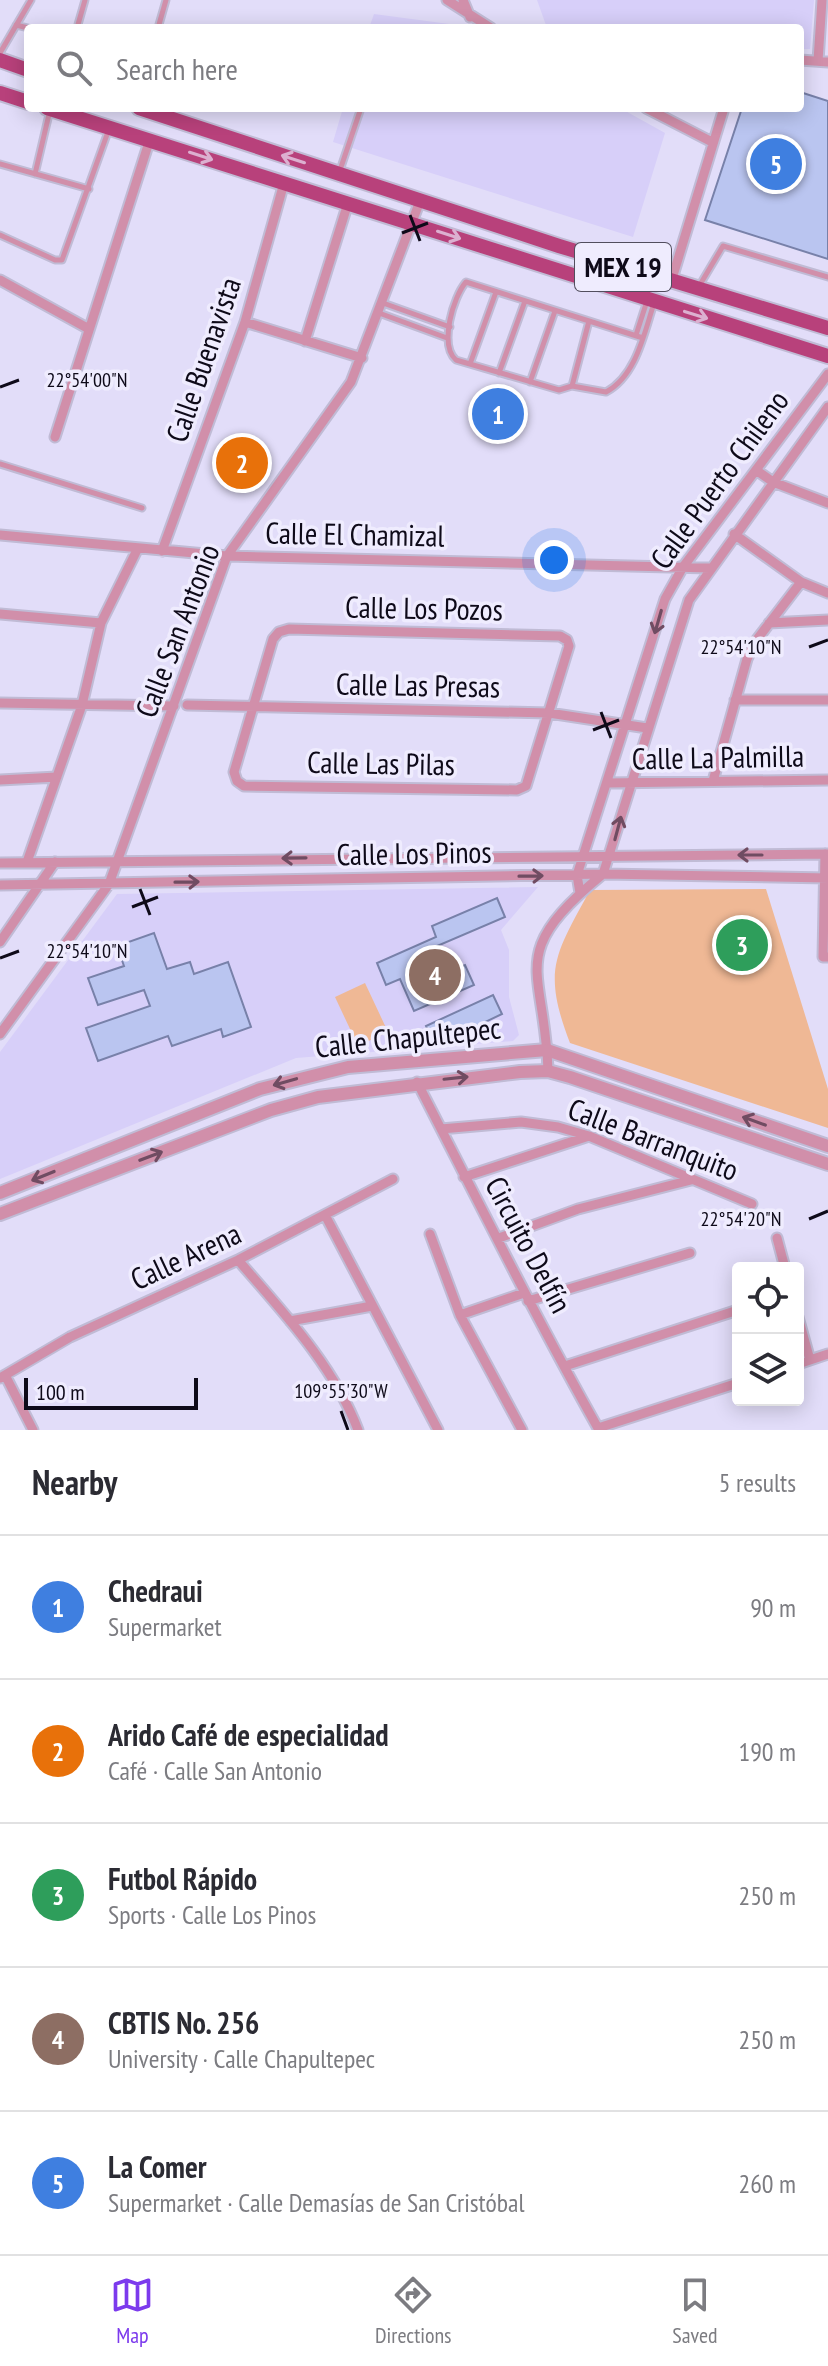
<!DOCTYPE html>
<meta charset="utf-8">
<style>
:root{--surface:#fff;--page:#f2f2f3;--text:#2b2b33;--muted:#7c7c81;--line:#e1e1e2;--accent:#7c3aed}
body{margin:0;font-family:"PT Sans Narrow",sans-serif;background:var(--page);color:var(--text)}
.controls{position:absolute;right:24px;bottom:24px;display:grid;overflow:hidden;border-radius:8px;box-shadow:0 4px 20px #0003}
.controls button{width:72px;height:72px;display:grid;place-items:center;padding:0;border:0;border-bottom:2px solid var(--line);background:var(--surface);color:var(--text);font:40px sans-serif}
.scale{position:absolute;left:24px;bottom:20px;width:174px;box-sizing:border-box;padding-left:8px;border:4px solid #0e0a19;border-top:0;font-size:22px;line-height:28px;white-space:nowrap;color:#0e0a19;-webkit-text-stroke:6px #efecfe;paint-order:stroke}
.you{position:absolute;left:554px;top:560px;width:28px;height:28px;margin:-20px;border:6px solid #fff;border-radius:50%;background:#1a73e8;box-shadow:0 0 0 12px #1a73e833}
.badge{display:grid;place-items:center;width:52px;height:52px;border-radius:50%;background:var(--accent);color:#fff;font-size:26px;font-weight:700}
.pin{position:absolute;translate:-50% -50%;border:4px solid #fff;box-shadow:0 2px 8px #0006}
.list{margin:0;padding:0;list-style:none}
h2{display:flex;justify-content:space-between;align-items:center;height:104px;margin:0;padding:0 32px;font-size:34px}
h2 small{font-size:26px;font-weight:400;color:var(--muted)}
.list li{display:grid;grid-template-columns:52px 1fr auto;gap:24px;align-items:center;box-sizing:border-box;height:144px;padding:0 32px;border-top:2px solid var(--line)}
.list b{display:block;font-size:30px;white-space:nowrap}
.list p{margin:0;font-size:26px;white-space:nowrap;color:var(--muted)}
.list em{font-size:26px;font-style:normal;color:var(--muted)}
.icon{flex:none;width:44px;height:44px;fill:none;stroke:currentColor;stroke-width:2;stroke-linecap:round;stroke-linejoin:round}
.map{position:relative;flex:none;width:828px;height:1430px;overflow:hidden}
.search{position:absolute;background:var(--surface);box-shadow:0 4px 20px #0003;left:24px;right:24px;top:24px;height:88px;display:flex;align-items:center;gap:20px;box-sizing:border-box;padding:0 28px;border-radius:8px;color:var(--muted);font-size:30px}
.sheet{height:824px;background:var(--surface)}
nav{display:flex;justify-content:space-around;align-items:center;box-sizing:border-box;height:112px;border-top:2px solid var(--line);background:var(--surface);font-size:22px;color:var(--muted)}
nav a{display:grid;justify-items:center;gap:4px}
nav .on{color:var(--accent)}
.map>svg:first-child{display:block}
.built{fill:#d7cff9}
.green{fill:#efb895}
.building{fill:#bac5f0;stroke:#7881a9;stroke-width:2}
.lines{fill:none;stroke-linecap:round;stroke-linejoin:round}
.service-casing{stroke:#c0bbd5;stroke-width:9}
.minor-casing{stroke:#c0bbd5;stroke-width:13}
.tertiary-casing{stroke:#c0bbd5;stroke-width:16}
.primary-casing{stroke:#c0bbd5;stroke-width:18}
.service{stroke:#d18faa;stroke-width:5}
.minor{stroke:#d18faa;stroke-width:9}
.tertiary{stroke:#d18faa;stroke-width:12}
.primary{stroke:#b8417b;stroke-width:14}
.oneway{stroke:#dcb0d0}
.oneway2{stroke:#704c62}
.ticks{fill:none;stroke:#0e0a19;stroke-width:3}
.labels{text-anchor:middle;stroke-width:7;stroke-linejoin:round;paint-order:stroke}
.shield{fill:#efecfe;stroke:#524e5e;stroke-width:2}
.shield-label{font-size:28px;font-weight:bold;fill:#0e0a19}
.street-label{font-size:30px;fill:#0e0a19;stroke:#efecfe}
.ticks-label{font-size:20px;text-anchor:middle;fill:#0e0a19;stroke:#efecfe;stroke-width:7;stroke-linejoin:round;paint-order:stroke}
</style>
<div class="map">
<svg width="828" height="1430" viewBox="0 0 828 1430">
<rect width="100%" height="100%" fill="#e2ddf9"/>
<path class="built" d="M537,0H814L810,49H800V28H547Z
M374,14L472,27L474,28H369Z
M343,108H620L665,133L633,237L333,142Z
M538,887L501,930L509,950V997L519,1035L513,1041L296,1058L0,1179V1052L117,894Z"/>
<path class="green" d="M766,889L828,1089V1128L570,1043C542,970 555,955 590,890Z
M365,983L388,1032L358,1046L335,997Z"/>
<path class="building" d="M800,92L828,101V259L705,220L742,108H800Z
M497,898L505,917L430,949L442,975L465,965L474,985L414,1011L400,979L386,985L377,963L436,937L432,926Z
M154,933L167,969L190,962L194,974L228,962L251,1027L223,1037L221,1029L172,1046L168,1036L98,1061L86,1028L150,1006L144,990L98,1005L88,978L124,966L117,946Z
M493,995L502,1014L435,1046L426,1026Z"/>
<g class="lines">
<g class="service-casing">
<path id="service" d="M16,25L28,28
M77,28L85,0
M158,28L166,0
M0,53L31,0
M0,164L89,189
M339,173L361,108
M35,174L50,110
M0,235L55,260H62L109,129
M698,288L723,246L828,277
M383,303L450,327
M379,313L447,338
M636,335L647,301
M643,338L466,282C453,297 439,345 456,360L559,390L572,386L606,392C636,376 644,334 654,303
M470,364L496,292
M499,373L525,301
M530,382L555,311
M572,386L589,321
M0,464L142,508"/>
</g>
<g class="minor-casing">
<path id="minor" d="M447,0L491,28
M463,0L470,17
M800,60L828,62
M818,61L822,0
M646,108L712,142
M0,280L89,329
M671,282L724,108
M245,322L362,358
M305,341L348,203
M55,437L150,139
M756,470L773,482L828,503
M734,534L801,582L828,593
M0,535L227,556L710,568
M162,551L245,322L284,183
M0,614L101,623
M769,623L828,620
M289,629L560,636L567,640L569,646L526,786L517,790L244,786L237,781L234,772L273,639L279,632Z
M735,700H828
M0,703L174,706
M187,705L549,713L647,728
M0,780L57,777
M713,781L747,659L755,642L801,582
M608,783L828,780
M825,854L823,957H828
M27,862L82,705L101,623L137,550
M0,863L828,854
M0,885L603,874L828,878
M580,893L577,875L665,599L683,567L828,374
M0,942L55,862
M0,1034L109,884L227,556L351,382L420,201
M548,1071C545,967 504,955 603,874L689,600L828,407
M417,1082C477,1199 535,1316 599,1430
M441,1129L521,1122L558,1127L589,1136L752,1204
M464,1177L589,1136
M325,1215L438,1430
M430,1234L460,1315L522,1430
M499,1238L578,1209L691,1180
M777,1238L785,1268
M238,1260C282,1311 334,1366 358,1430
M528,1301L690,1253
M460,1315L524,1293
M798,1317L810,1360
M290,1321L372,1306
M798,1364L828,1354
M565,1366L738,1310
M5,1375L33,1430
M0,1378L70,1337L238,1260L393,1179
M598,1428L738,1383"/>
</g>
<g class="tertiary-casing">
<path id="tertiary" d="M0,1193L260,1089L348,1067L547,1050L828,1146
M0,1214L271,1110L318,1097L520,1072L548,1071L570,1077L828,1164"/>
</g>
<g class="primary-casing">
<path id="primary" d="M0,60L28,70
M0,93L28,102
M47,108L828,356
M139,108L559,246L828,328"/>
</g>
<use href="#service" class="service"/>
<use href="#minor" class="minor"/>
<use href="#tertiary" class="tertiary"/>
<use href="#primary" class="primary"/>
</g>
<defs><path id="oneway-shaft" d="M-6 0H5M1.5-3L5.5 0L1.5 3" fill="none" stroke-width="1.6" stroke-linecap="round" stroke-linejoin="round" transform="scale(2)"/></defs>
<g class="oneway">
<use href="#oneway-shaft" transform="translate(201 156) rotate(18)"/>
<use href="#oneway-shaft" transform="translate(293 159) rotate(-162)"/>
<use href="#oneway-shaft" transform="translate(449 235) rotate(18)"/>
<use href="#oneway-shaft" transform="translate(696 315) rotate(17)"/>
</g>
<g class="oneway2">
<use href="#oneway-shaft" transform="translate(658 622) rotate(106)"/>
<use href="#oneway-shaft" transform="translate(618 828) rotate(-75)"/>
<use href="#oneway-shaft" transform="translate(750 855) rotate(180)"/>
<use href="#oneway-shaft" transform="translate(294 858) rotate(179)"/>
<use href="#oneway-shaft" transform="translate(531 876) rotate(-1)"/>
<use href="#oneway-shaft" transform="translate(187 882) rotate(-1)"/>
<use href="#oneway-shaft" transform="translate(456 1078) rotate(-6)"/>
<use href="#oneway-shaft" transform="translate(285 1082) rotate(164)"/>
<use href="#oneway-shaft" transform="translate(754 1121) rotate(-160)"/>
<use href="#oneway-shaft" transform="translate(151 1156) rotate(-21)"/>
<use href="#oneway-shaft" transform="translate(43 1176) rotate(158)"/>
</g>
<path class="ticks" d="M410,215L420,241M402,233L428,223M0,387L19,380M809,647L828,640M601,712L611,738M593,730L619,720M140,889L150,915M132,907L158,897M0,958L19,951M809,1219L828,1211M341,1411L348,1430"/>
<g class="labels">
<rect class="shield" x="575" y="243" width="96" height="48" rx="6"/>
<g class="shield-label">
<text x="623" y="277">MEX 19</text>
</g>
<g class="street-label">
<text transform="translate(204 360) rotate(-71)" y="10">Calle Buenavista</text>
<text transform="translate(720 480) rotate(-54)" y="10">Calle Puerto Chileno</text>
<text transform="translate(355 535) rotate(1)" y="10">Calle El Chamizal</text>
<text transform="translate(424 609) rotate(1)" y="10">Calle Los Pozos</text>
<text transform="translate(178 631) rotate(-69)" y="10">Calle San Antonio</text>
<text transform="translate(418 686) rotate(1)" y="10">Calle Las Presas</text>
<text transform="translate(718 758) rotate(-1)" y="10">Calle La Palmilla</text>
<text transform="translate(381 764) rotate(1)" y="10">Calle Las Pilas</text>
<text transform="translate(414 854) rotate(-1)" y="10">Calle Los Pinos</text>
<text transform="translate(408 1038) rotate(-6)" y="10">Calle Chapultepec</text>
<text transform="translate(653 1140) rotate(21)" y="10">Calle Barranquito</text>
<text transform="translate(528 1245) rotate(62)" y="10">Circuito Delfín</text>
<text transform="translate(186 1257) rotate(-25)" y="10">Calle Arena</text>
</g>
</g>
<g class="ticks-label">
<text x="87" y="387">22°54'00"N</text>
<text x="741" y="654">22°54'10"N</text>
<text x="87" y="958">22°54'10"N</text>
<text x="741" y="1226">22°54'20"N</text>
<text x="341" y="1398">109°55'30"W</text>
</g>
</svg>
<div class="controls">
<button><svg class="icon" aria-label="locate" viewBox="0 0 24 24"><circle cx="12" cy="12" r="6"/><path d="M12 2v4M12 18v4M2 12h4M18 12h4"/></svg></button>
<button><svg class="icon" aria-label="layers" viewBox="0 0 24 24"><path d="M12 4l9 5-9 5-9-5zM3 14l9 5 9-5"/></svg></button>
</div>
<div class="scale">100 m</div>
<div class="you"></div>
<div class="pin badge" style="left:498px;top:414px;background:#3f7fe0">1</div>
<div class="pin badge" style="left:242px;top:463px;background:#e8710a">2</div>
<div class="pin badge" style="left:742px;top:945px;background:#2e9e5b">3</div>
<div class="pin badge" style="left:435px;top:975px;background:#8d6e63">4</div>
<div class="pin badge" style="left:776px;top:164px;background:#3f7fe0">5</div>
<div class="search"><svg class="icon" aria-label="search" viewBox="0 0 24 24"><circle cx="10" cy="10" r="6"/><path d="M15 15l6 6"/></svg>Search here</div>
</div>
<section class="sheet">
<h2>Nearby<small>5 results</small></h2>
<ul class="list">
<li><span class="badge" style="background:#3f7fe0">1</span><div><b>Chedraui</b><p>Supermarket</p></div><em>90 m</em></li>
<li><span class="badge" style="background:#e8710a">2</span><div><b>Arido Café de especialidad</b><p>Café · Calle San Antonio</p></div><em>190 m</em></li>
<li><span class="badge" style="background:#2e9e5b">3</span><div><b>Futbol Rápido</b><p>Sports · Calle Los Pinos</p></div><em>250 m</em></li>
<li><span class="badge" style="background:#8d6e63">4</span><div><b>CBTIS No. 256</b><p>University · Calle Chapultepec</p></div><em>250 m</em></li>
<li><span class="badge" style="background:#3f7fe0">5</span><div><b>La Comer</b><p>Supermarket · Calle Demasías de San Cristóbal</p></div><em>260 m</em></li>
</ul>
</section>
<nav>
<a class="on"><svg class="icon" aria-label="map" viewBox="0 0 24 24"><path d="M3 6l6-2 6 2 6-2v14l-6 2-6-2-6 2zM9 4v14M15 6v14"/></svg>Map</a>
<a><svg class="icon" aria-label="directions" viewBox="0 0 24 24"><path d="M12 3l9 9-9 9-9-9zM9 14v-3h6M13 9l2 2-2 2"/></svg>Directions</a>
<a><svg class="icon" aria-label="saved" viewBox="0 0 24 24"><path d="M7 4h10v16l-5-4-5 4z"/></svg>Saved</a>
</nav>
